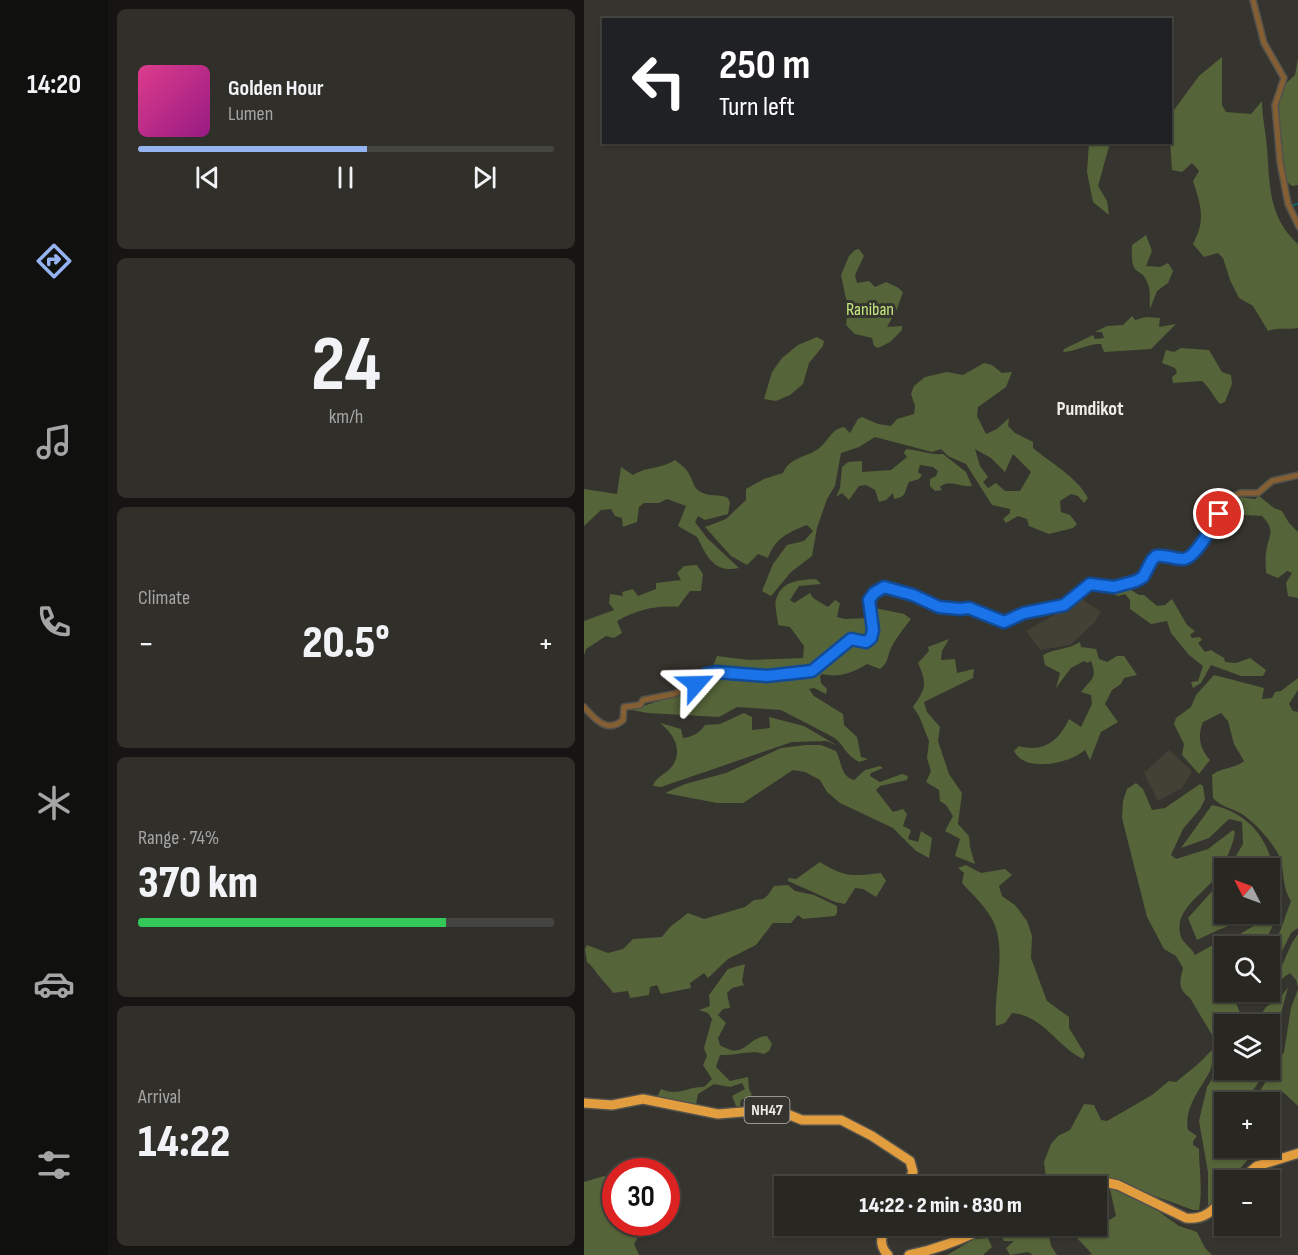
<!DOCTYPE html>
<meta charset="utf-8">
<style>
body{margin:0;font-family:"Sofia Sans Condensed",sans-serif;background:#302f2a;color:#f1f3f6;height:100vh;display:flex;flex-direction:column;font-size:22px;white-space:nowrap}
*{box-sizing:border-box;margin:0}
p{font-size:20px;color:#a5a5a5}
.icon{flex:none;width:33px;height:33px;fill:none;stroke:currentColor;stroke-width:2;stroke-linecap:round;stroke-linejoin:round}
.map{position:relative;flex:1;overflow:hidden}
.details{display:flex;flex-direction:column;gap:9px;padding:9px;background:#161513;width:476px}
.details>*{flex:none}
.hud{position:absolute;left:18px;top:18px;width:570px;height:126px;border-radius:0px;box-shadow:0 2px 4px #0004,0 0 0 2px #444440;background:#202124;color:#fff;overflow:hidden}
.needle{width:39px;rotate:312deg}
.fabs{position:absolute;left:630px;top:858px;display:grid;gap:12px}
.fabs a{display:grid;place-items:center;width:66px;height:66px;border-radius:0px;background:#282722;box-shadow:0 2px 4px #0004,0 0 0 2px #444440;font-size:30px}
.speed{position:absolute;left:18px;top:1158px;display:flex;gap:12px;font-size:30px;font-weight:700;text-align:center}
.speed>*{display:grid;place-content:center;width:78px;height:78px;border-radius:50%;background:#282722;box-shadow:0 2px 4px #0004,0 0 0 2px #444440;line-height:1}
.speed .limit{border:9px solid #d22;background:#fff;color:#111}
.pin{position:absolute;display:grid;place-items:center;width:51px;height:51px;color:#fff;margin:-26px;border:3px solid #fff;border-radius:50%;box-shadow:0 2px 6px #0007}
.me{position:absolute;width:66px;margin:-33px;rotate:65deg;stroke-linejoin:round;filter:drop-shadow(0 0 4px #0008)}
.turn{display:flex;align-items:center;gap:21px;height:126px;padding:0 18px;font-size:27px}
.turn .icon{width:78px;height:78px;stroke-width:2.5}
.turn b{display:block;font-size:42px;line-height:51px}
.big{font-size:45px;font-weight:800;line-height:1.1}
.details .tile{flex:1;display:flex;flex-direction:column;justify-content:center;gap:9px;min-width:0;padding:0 21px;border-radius:9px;background:#302f2a}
.details .dial{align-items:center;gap:0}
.dial b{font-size:78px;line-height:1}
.song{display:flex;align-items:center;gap:18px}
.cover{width:72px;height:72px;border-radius:9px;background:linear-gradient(135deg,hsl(330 70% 55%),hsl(310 70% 35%))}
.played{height:6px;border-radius:3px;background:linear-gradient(90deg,#95b2f1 55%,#444440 55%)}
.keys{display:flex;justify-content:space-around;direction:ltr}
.heat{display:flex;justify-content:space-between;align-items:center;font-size:33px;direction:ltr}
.charge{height:9px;border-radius:4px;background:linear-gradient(90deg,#34c759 74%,#444440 0)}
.trip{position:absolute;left:190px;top:1176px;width:333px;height:60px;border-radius:0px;background:#282722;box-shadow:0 2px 4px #0004,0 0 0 2px #444440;font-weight:800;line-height:60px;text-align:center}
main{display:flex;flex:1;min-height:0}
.dock{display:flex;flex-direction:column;width:108px;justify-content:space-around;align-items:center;background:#10100e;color:#a5a5a5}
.dock .icon{width:42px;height:42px}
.dock .on{color:#95b2f1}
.dock b{font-size:27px;color:#f1f3f6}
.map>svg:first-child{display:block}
.built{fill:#434035}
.green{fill:#556439;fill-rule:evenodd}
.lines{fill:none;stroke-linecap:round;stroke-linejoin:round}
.stream{stroke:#00717e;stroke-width:1.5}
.street-casing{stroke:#53514c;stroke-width:8}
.highway-casing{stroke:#53514c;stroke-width:12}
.street{stroke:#835f33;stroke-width:5}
.highway{stroke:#e29d3e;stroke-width:9}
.route-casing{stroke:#114b97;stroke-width:15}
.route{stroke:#1a73e8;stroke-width:10}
.labels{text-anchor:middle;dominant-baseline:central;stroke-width:6;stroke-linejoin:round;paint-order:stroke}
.shield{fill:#36342e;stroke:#b6b5b0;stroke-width:1.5}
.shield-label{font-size:16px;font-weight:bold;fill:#edece8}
.park-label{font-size:18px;fill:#c2e87e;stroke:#36342e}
.neighbourhood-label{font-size:20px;font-weight:bold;fill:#edece8;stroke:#36342e}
</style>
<main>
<nav class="dock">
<b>14:20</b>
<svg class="icon on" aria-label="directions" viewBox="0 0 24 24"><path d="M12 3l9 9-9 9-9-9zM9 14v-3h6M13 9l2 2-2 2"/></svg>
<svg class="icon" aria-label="music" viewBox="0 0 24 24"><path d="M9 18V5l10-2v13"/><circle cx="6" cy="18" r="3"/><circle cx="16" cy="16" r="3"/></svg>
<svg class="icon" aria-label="phone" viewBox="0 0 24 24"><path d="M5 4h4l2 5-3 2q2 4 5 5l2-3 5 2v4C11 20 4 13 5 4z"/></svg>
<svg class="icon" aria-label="climate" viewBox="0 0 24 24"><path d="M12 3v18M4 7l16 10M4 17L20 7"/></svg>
<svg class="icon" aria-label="car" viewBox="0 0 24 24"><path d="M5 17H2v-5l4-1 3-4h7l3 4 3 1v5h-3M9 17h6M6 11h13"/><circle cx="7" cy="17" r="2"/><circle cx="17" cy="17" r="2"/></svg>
<svg class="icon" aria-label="filters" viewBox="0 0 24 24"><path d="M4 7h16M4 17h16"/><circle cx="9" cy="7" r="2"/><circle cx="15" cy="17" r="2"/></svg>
</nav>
<section class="details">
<div class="tile">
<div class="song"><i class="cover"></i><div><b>Golden Hour</b><p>Lumen</p></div></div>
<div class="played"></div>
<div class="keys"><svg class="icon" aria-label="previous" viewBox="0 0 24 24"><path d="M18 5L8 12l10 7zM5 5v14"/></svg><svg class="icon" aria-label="pause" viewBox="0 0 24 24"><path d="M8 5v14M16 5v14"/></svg><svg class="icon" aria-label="next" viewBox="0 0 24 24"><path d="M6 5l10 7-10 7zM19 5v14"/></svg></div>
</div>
<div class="tile dial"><b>24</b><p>km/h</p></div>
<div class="tile"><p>Climate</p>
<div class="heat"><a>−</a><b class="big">20.5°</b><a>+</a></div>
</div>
<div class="tile"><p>Range · 74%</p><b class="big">370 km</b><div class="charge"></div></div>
<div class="tile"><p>Arrival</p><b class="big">14:22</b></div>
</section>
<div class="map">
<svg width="715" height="1255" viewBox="0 0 715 1255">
<rect width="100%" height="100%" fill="#36342e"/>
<g class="built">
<polygon points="498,599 517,612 510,623 486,645 456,650 442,631"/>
<polygon points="585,750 608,771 598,788 574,801 560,773"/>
</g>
<g class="green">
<path d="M 638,57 L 638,105 L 642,112 L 667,114 L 678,101 C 678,117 682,133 683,148 C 686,185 684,217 714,244 L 714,328 C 704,330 693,327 684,331 L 669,306 L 655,298 L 646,280 L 639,258 L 634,253 L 620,257 L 609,244 C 622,219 617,206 609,181 L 615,171 L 608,163 L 598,172 L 588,170 L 586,140 L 590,110 L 615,76 Z"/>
<polygon points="714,58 714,185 708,186 703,182 702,178 693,168 697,131 693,123 692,109 698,87 711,75"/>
<polygon points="505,143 526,143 514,186 523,201 525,215 509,202 503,172"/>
<path d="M 562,235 L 568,251 L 562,266 L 576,267 L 584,263 L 589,271 L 584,283 L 573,291 L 566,309 C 565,301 567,292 564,284 C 557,264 546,281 548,245 Z"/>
<polygon points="275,249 280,256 271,275 273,283 285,281 291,287 302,282 313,287 319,292 313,309 303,327 318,326 318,330 306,342 294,348 290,346 288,338 271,334 262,325 264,308 257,275 265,256 271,250"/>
<path d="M 548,316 L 551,320 L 562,317 L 576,318 L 575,327 L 592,324 L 567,349 L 520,352 L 517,344 C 506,343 493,351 479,352 L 480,349 L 509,335 L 511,339 L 520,338 L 518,332 L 511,332 L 523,326 L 539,325 Z"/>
<polygon points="233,337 240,341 239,346 225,363 219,384 206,395 192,401 180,399 188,372 198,358 214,345"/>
<path d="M 597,348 L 625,350 L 638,372 L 647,375 L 648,384 L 641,402 L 636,404 C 629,396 626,388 618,381 L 589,383 L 588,377 L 593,373 L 591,368 L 578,363 L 582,350 L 590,352 Z"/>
<path d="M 400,363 L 408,365 L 418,373 L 428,372 L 422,387 L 394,407 L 393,416 L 402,434 L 413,429 L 425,418 L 424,426 L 431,433 L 449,442 L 449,448 C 468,464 492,476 504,498 L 500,503 L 494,496 L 487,494 L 476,501 L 477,512 L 486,515 L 493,524 L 489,528 L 465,534 L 445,526 L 443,519 L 434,516 L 422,523 L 419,519 L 426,513 L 426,509 L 408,505 L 382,464 L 364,456 L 357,449 L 348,452 L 291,437 L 275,447 L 257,453 L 251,486 L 243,499 L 233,528 L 228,556 L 207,572 L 187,596 L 178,591 L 189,564 L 203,545 L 220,541 L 229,531 L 223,525 C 205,532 191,538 184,558 L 174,554 L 163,565 L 147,556 L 121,527 L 142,519 L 162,500 L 162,489 L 180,479 L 199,473 C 206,457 221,458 234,449 C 244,442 247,429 260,427 L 266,433 L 274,419 L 278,417 L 294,424 L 307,426 L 313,419 L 330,414 L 331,406 L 327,394 L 330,386 L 341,377 L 363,372 L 379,375 ZM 391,449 L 407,458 L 421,472 L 429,454 L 447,472 L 436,491 L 421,491 L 412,483 L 404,488 L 399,482 L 404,477 L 396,466 Z"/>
<path d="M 322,449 C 335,450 346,455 359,454 L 382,472 L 388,486 C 376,488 366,478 356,487 L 358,490 L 351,491 L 346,486 L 346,479 L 352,476 L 354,471 L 349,467 L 336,465 L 334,472 L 338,475 L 335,479 L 325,482 C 320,492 323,497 310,499 L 309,493 L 302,500 L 295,502 L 291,490 L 282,485 L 275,486 L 265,500 L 258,493 L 252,497 L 256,488 L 258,467 L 264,462 L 278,461 L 278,472 L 307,470 L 323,457 L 320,453 Z"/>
<path d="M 91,460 C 96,464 102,468 105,474 C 109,480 109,487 115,491 C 125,498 134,493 144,498 L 146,503 L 144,514 L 121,520 L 114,516 L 111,522 L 123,538 L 155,568 C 129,574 122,554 113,537 L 94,526 L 102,506 L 83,499 L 75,503 L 60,503 L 55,507 L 53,522 L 39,527 L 38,518 L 31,516 L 27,509 L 17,510 L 0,526 L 0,489 L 33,494 L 37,467 L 49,475 C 63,466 75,470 91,460 Z"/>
<path d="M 675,496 L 690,508 L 698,511 L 705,523 L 714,532 L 714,598 L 704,596 L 702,583 L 708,573 L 703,571 L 694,578 L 682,573 C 682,567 681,559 682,553 C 684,535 693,532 678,516 L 661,515 L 653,505 L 648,504 L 656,497 L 671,499 Z"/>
<path d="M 113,565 L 119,574 L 117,591 L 106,591 L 94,607 C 72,605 53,610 33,621 L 38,633 L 30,638 L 22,636 L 2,649 L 0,655 L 0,621 L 30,610 L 25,603 L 26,594 L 39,596 L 38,592 L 49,589 L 54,596 L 72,589 L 72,583 L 97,580 L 93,573 L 100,566 Z"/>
<path d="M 232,579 L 237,584 L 215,586 L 206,600 L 210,603 L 226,593 L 229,598 L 244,607 L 251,600 L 256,603 L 253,617 L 261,619 L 284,618 L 284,636 L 279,638 L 266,637 L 228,667 L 176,672 L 129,666 L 133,656 L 165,660 L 219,658 L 220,646 L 206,627 L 194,625 C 194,618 190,606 192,600 C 197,580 216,580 232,579 Z"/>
<polygon points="517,588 544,588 555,595 560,595 573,606 581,605 588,599 603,625 611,631 606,635 608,638 616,637 618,640 614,643 621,652 627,650 640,658 641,662 652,663 666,658 682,670 679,676 657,676 627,665 617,683 609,688 607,682 614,681 619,666 605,655 587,633 583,621 567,624 546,609 546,600 541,594 534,596"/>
<path d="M 291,608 L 320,614 L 327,619 C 320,628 312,638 307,648 C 303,657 305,662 296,669 L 283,664 C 268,673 256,678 238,674 L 236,676 L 237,683 L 243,689 L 242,694 L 230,688 L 225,689 L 230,696 L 259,714 L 260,725 L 273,737 L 277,757 L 284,759 L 275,762 C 259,753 261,745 249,737 L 197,710 L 153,707 L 135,717 L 64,713 L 42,709 L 56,707 L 94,695 L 109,688 L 121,677 L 132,674 L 194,677 L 234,671 L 269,643 L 280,644 L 291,639 Z"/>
<path d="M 365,639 L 358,651 L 357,660 L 371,659 L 373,673 L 390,669 L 389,678 L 340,702 L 343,712 L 356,727 L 354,741 L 365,774 L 378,793 L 374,824 L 385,836 L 386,847 L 391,864 L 371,856 L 376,839 L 361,831 L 369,816 L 362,805 L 356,801 L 355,790 L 342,782 L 347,771 L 343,758 L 345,741 L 335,716 L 329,707 C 341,689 344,685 334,663 L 345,651 L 344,647 Z"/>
<path d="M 496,642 L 497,647 L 512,649 L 515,659 L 523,662 L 533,656 L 540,656 L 553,675 L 540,678 L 537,684 L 528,690 L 521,704 L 534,722 L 517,732 L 506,760 L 501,750 C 485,764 441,773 430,751 L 435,746 C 459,753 475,741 485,719 L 497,727 L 508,704 L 507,695 L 497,692 C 507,679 514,679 507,661 L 503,663 L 500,661 L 487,668 L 472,688 L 476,673 L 461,665 L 459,655 C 471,648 484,650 496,642 Z"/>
<path d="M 630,675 L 680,688 L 678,699 L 688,698 L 691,692 L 697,691 L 714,678 L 714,690 L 705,704 L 709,711 L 715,712 L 714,928 L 707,933 L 686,975 L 686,959 L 707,901 C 696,883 702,866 693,852 C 685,838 671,823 658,814 C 648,808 637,807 629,798 L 628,775 C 638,767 651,769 660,761 L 650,744 L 644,721 L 637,713 L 619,722 C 613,737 616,749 626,760 L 615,774 L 598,755 L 600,744 L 590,724 L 592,718 L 607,707 L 612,695 Z"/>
<path d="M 160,713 L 168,717 L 168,730 L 186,728 L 185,717 L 220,726 L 254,746 L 243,741 L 208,742 L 77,787 L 69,786 C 72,776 83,774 89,765 C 99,749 89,733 76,723 L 97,729 L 99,738 C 108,737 116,733 121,725 L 136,724 Z"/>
<path d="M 222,745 L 237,745 L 252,751 C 258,762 256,776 270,780 L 281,770 L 296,766 L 299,768 L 287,773 L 286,776 L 296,782 L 318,774 L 324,776 L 323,780 L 296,786 L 292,790 L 309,812 L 319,809 L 323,814 L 319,826 L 327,830 L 324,839 L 334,842 L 337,831 L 348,838 L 345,858 L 332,851 L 309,828 L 256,803 L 243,792 L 236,780 L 221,772 L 209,770 L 159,803 L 133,803 L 81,793 L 101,784 L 142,773 L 197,748 Z"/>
<path d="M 552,783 L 559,789 L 568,810 L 581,808 L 616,784 L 619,786 L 621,799 L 616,809 L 599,829 L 587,855 L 592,859 L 624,849 L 649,830 L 651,832 C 649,846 641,863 633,875 C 621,894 588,909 597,937 C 599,943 608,948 611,955 L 641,938 L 651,937 L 676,922 L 689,910 L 697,908 L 679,946 L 640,946 L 640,992 L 653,992 L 650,998 L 660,1023 L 671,1023 L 682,1007 L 697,997 L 704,987 L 694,1025 L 692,1052 L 686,1066 L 686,1024 L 640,1024 L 640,1070 L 684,1070 L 660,1102 L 640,1102 L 640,1148 L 656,1148 L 659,1150 L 674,1148 L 646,1180 L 640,1180 L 640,1197 L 624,1209 L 624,1172 L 615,1121 L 623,1087 L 635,1068 L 637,1050 L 606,998 C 593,988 596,982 599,968 L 592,956 L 580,949 L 563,917 L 538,818 L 539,801 L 543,789 Z"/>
<path d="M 628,805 C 675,815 691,853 694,896 L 686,901 L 686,868 L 645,868 L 659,844 L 658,822 L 645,819 L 625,838 L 597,848 Z"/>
<path d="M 236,862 C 261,878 268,876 297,873 L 302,881 L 292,897 L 279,889 L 271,888 L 261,904 L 251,902 L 204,881 L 204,878 L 212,879 Z"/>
<path d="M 382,865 L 397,873 L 421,869 L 428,875 L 415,886 L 418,896 L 431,905 L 443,921 L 448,936 L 447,958 L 463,1001 L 485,1017 L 485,1028 L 501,1054 L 499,1059 C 472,1046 460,1016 428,1013 L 421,1023 L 412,1026 C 409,993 424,948 408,919 C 401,906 388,894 378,883 L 380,873 L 374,868 Z"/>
<polygon points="640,878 640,914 671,914 663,919 634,930 613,940 604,918"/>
<path d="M 204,885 L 211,891 L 230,895 L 253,906 L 253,913 L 251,916 L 219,919 L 214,915 L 207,923 L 189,923 L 172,945 L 144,959 L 124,978 L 120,973 L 106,983 L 107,988 L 77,994 L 73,985 L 66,987 L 65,995 L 46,998 L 44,991 L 29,993 C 25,986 21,984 16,977 C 11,972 10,967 3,962 L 1,949 L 3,945 L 24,953 L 39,949 L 49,939 L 78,937 L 86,927 L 104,913 L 120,919 L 161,907 L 170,900 L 179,899 L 184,895 L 190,886 Z"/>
<polygon points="714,934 714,987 712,980 706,973 700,977 692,988 675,999 682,992 686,992 708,943"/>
<path d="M 161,964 L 158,981 L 160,985 L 148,988 L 143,993 L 146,1008 L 139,1009 L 134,1015 L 142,1023 L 134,1038 L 136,1045 C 162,1061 162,1037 183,1036 L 188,1044 L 185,1051 L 180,1054 C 167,1049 151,1056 136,1055 L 132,1067 L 146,1081 L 164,1077 L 165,1089 L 168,1095 L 157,1100 L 156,1107 L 152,1106 L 148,1096 L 161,1089 L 158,1083 L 146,1087 L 130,1084 L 114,1094 L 112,1104 L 73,1097 L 77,1089 C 93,1097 105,1086 120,1087 L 128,1079 L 119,1065 L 123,1056 L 120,1048 L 128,1019 L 124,1013 L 115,1010 L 126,1006 L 125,995 L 144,969 Z"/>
<polygon points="714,989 714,1106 699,1092 685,1102 669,1102 700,1052 707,1008"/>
<path d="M 628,1050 C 628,1057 629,1066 625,1073 C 615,1091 600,1108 604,1130 L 613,1136 L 609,1141 L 609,1145 L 615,1149 C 615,1169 619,1190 615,1210 L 609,1210 L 522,1178 L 507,1181 L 501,1186 L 463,1186 L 460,1162 L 467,1144 L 474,1136 L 486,1130 L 500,1104 L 510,1105 L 517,1120 L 523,1121 L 568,1095 L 585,1081 L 592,1082 L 614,1064 Z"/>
<polygon points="20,1176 31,1179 32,1222 55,1223 58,1230 50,1244 55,1255 0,1255 0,1182"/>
<polygon points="525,1185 560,1201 595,1226 613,1232 621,1248 628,1255 504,1255 508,1254 493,1238 486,1226 513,1226 513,1190 519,1188 514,1214 525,1220 532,1216"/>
<polygon points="416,1226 463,1226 467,1246 473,1255 449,1255 444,1252 426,1255 422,1248 430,1241 420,1241 414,1230"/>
<polygon points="404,1238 408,1247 399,1255 363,1255 390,1239"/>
</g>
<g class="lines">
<polyline class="stream" points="703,208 715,203"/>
<defs>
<g id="street">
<polyline points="669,0 680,43 700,78 691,105 696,162 704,204 715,227"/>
<path d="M 0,707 C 11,719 23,734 39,720 L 40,707 L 56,705 L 59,700 L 90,694 L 110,685 L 122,674 L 136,672 L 183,676 L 228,671 L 266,640 L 282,641 L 287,638 L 289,630 L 285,600 L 290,593 L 300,587 L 329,595 L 355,607 L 376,609 L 385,608 L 420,622 L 440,613 L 480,605 L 506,584 L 530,587 L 552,581 L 559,577 L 568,560 L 572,556 C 584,553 593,561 604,558 L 650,496 L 657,493 L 674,493 L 688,481 L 715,475"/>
</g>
<g id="highway">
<polyline points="0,1103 28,1105 59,1099 134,1114 184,1110 198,1112 218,1120 257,1120 288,1136 326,1161 329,1172 322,1186"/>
<polyline points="657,1180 673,1166 715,1153"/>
<path d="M 506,1186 L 515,1181 L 534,1185 L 602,1218 C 621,1220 628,1211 640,1198"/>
<path d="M 301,1226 C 297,1237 295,1246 304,1255"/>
<path d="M 325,1255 C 354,1249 378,1240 404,1226"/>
</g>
</defs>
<use href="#street" class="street-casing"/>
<use href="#highway" class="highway-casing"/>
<use href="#street" class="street"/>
<use href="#highway" class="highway"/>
</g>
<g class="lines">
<defs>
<path id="route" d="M 112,684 L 122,674 L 132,672 L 183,676 L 228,671 L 267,639 L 282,642 L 287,638 L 289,630 L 285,600 L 290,593 L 300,587 L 329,595 L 355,607 L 376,609 L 385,608 L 420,622 L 440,613 L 480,605 L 506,584 L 530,587 L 552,581 L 559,577 L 568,560 L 572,556 C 582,554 591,560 600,559 C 612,557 629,525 635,514"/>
</defs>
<use href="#route" class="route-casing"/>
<use href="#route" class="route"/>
</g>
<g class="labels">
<rect class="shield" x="160.5" y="1097" width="45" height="26" rx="4.5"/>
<g class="shield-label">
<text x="183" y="1110">NH47</text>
</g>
<g class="park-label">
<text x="286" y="309">Raniban</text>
</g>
<g class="neighbourhood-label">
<text x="506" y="409">Pumdikot</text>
</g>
</g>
</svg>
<div class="fabs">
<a><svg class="needle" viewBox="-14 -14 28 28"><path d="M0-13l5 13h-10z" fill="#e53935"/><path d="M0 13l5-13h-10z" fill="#a5a5a5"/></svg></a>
<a><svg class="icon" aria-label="search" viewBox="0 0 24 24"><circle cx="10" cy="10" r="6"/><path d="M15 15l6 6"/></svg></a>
<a><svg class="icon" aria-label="layers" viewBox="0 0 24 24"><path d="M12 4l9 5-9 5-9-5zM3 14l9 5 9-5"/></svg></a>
<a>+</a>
<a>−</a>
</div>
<div class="speed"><div class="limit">30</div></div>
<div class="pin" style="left:635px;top:514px;background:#d93025"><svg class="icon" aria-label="arrive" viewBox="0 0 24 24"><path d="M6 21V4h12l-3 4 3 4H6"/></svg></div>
<svg class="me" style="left:112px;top:684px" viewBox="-20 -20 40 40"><path d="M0-17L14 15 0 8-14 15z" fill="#1a73e8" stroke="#fff" stroke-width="4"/></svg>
<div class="trip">14:22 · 2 min · 830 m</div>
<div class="hud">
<div class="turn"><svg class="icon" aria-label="left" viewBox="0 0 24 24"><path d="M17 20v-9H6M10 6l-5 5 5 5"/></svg><div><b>250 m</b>Turn left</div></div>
</div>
</div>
</main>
